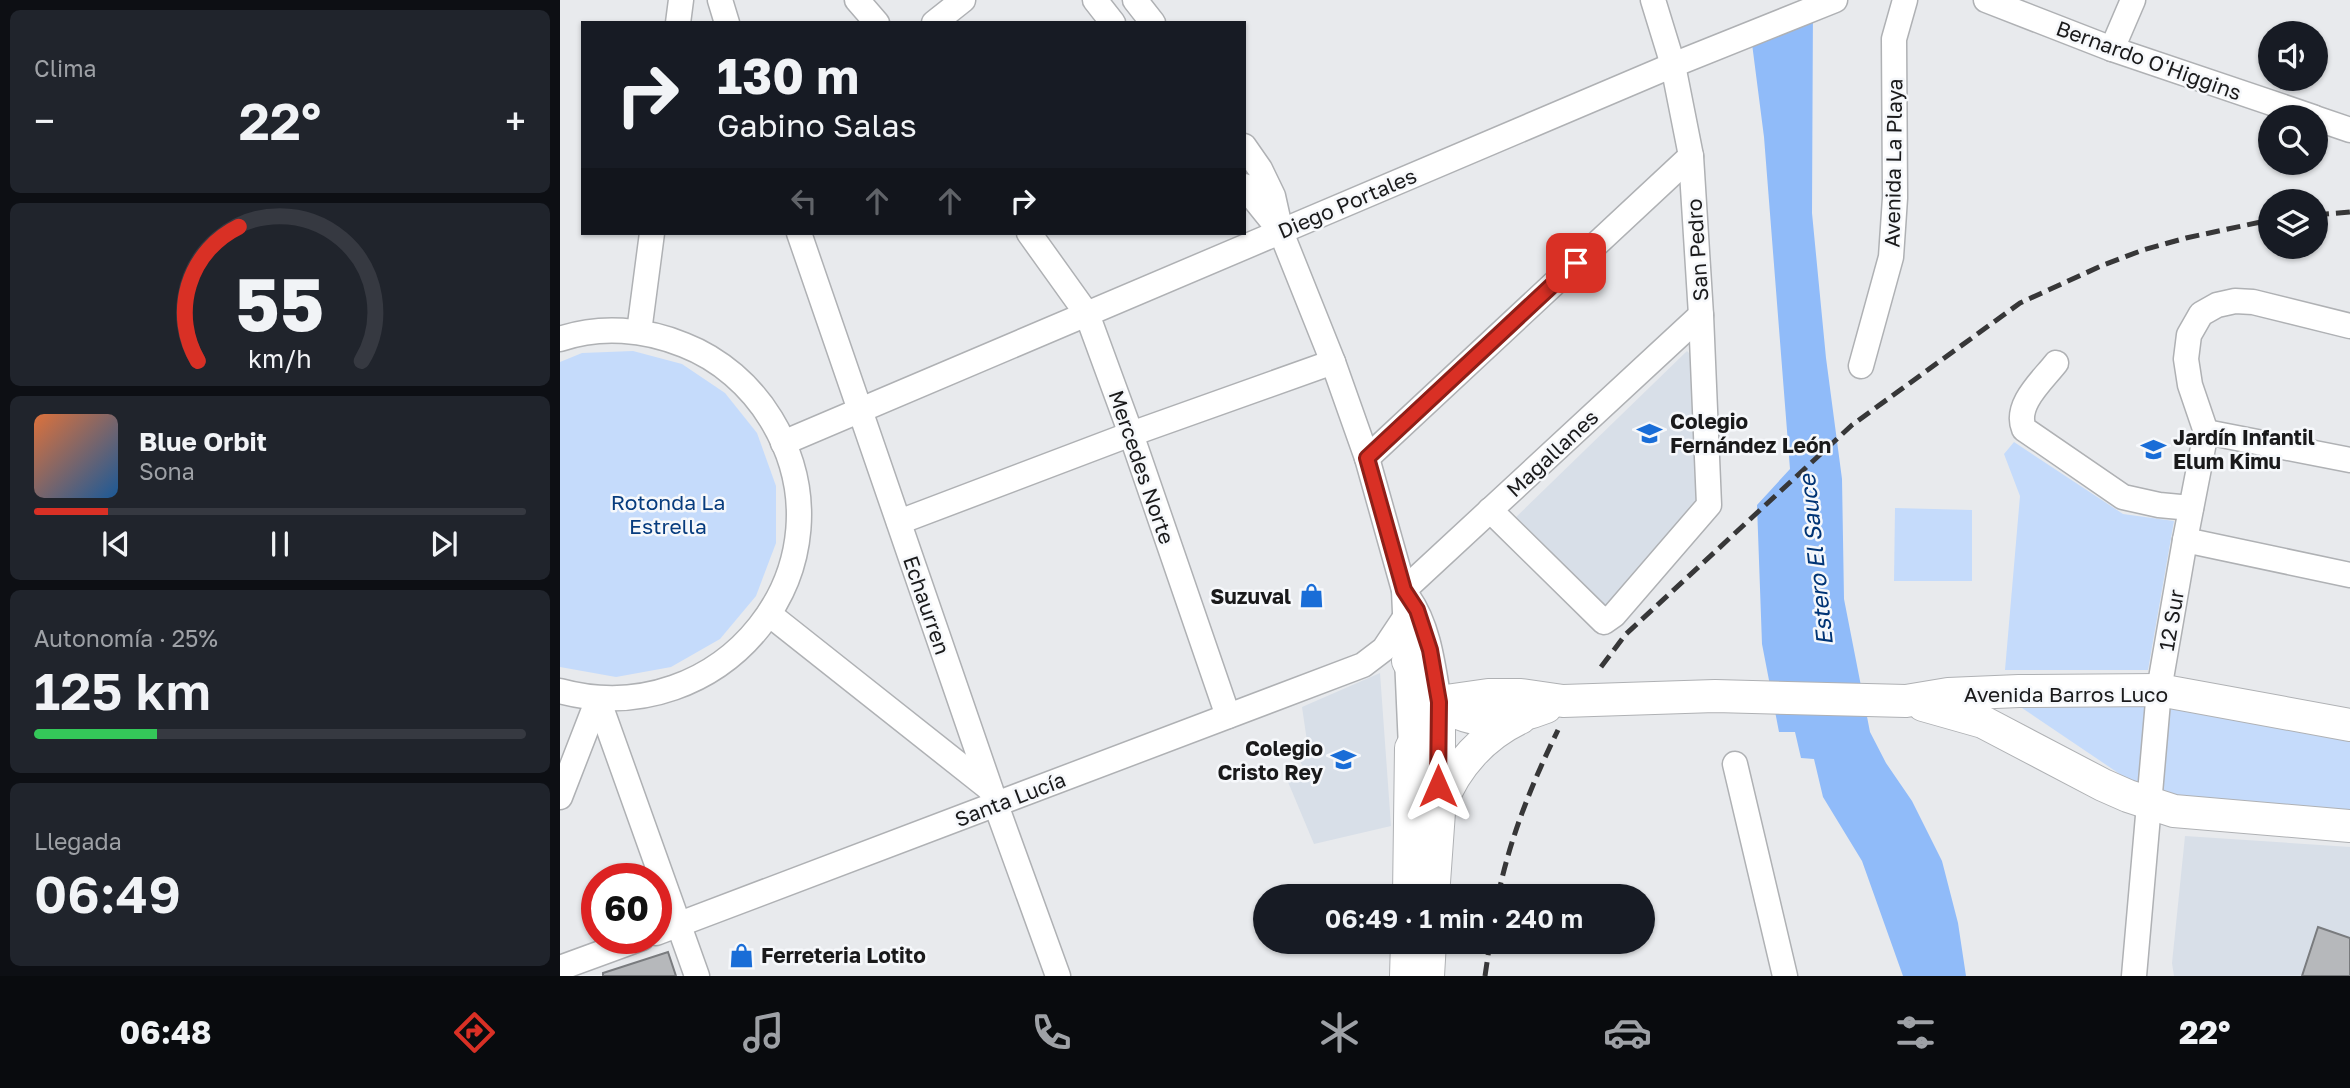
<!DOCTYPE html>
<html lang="es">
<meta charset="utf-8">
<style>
body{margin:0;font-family:"Golos Text",sans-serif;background:#20242c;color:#f1f3f6;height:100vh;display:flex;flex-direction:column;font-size:26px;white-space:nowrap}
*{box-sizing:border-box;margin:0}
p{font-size:23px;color:#9ea1a6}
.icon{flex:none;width:38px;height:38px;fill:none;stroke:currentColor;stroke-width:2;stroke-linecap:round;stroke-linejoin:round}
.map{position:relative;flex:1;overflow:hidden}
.side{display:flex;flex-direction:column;gap:10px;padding:10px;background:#0d0f14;width:560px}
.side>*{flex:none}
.banner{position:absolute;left:21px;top:21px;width:665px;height:214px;border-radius:0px;box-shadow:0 2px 5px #0004;background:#171b24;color:#f1f3f6;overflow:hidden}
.fabs{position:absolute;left:1698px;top:21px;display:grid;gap:14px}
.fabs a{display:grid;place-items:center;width:70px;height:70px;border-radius:50%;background:#171b24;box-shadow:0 2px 5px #0004;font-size:35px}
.speed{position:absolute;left:21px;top:863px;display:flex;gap:14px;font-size:35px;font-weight:700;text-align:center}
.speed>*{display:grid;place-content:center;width:91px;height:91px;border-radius:50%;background:#171b24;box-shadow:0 2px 5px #0004;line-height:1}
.speed .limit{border:10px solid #d22;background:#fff;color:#111}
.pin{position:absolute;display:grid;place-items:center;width:60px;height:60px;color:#fff;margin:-30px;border-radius:14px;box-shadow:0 4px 10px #0006}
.me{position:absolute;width:77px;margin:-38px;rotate:0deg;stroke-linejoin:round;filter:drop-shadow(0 0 5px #0008)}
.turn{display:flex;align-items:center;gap:24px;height:147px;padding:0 21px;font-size:32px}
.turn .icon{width:91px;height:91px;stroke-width:2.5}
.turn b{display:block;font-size:49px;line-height:60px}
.lanes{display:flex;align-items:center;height:66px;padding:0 21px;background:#0003;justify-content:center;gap:35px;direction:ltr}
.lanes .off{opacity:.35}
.big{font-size:52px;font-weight:600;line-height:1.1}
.side .tile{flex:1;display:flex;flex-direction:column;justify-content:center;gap:10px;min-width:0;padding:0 24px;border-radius:10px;background:#20242c}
.side .dial{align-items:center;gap:0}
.dial svg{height:182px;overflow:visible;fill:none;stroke:#363941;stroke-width:7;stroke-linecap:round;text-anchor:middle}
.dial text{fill:#f1f3f6;stroke:none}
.song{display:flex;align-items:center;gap:21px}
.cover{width:84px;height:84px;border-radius:10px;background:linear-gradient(135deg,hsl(20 70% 55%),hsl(210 70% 35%))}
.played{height:7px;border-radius:4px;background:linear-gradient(90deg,#d93025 15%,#363941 15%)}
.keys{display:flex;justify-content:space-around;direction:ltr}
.heat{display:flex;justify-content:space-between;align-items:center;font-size:38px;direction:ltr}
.charge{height:10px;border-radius:5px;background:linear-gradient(90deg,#34c759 25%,#363941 0)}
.trip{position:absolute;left:693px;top:884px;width:402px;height:70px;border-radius:35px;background:#171b24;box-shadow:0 2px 5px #0004;font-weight:600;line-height:70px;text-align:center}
.dock{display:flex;height:112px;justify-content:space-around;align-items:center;background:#090b0e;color:#9ea1a6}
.dock .icon{width:49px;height:49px}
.dock .current{color:#d93025}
.dock b{font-size:32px;color:#f1f3f6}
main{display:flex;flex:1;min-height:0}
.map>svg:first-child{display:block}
.built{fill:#d8dfe8}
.green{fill:#c5dbfb}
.water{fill:#90bbf9}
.building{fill:#b6b8bb;stroke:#797b7e;stroke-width:2}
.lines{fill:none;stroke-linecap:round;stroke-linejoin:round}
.minor-casing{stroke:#afb1b4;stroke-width:27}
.major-casing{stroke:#afb1b4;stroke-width:34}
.minor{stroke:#fff;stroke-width:24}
.major{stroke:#fff;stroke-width:32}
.rail{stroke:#373738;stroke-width:5;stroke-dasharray:14 7;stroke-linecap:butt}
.route-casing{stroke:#8d1f18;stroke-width:18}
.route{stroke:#d93025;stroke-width:12}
.labels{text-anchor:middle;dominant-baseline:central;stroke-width:5;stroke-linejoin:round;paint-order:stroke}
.street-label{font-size:21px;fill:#1a1a1b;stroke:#f6f8fb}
.poi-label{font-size:21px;font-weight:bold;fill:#1a1a1b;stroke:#f6f8fb;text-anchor:start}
.park-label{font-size:21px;fill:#073c7e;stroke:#f6f8fb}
.water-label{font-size:23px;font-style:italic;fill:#003475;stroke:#f6f8fb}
</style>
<main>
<section class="side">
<div class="tile"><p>Clima</p>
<div class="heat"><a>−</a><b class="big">22°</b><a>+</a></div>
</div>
<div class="tile dial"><svg viewBox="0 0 100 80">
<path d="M14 69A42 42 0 1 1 86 69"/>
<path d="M14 69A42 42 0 0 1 32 10" stroke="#d93025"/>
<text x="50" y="56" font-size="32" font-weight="700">55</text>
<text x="50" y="72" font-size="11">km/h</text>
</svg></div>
<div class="tile">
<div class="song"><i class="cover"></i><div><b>Blue Orbit</b><p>Sona</p></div></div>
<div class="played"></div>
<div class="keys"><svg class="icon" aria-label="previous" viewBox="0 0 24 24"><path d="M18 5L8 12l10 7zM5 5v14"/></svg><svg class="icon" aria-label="pause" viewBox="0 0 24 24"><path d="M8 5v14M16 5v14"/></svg><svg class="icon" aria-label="next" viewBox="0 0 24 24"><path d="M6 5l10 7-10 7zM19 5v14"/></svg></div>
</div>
<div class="tile"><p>Autonomía · 25%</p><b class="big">125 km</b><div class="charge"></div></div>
<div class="tile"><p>Llegada</p><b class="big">06:49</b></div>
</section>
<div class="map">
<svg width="1790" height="976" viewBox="0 0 1790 976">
<rect width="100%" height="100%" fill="#e8eaed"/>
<g class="built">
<polygon points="1127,351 1137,361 1139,504 1044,622 951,522"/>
<polygon points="820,673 831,826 754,844 728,782 744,769 735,751 748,748 742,707"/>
<polygon points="1625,836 1790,847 1790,976 1614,976 1612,963"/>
</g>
<g class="green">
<polygon points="73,351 122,364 165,393 197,433 216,486 216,543 196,596 160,639 111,667 56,677 0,667 0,362 22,353"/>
<polygon points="1454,442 1563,514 1614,521 1588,670 1445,670 1460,496 1444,454"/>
<polygon points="1335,508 1412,510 1412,581 1334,581"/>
<polygon points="1607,704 1790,738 1790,815 1627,801 1579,787 1462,708"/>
</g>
<polygon class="water" points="1253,2 1252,213 1266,358 1282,479 1284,599 1310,732 1326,763 1352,801 1382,861 1398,923 1406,976 1343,976 1302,861 1263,797 1254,759 1241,758 1235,732 1219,732 1202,644 1197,505 1230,469 1204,137 1190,28"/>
<g class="building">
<polygon points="1758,927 1790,938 1790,976 1742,976"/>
<polygon points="108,952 116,976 43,976 43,973"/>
</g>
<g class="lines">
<defs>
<g id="minor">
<polyline points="160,0 167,23"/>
<polyline points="297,0 317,23"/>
<polyline points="535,0 553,23"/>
<polyline points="575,0 593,23"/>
<polyline points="1426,0 1552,49 1753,117"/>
<polyline points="118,23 121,0"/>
<polyline points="374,23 403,0"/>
<polyline points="1552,49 1573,0"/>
<polyline points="1755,118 1790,130"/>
<polyline points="684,146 700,169 713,196 721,232 773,362 807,458 844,590 851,748"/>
<polyline points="684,186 717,227"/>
<polyline points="239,233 436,805 498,976"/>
<polyline points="469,233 527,314 571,434 668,716"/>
<polyline points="79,332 92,233"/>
<path d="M 0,339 C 40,325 85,329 124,345 C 160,359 191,386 211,419 C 300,565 162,735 0,691"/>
<path d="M 1496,363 C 1482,381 1454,405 1464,429 L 1563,497 L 1599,505 L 1631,508"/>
<polyline points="1301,366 1331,257 1335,198 1334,39 1345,0"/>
<polyline points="1646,432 1790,460"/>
<polyline points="223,443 1113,65 1275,0"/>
<polyline points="807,458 1131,156"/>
<polyline points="930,510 1044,622 1054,615 1149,505 1141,315 1131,156 1113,65 1093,0"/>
<polyline points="339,522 571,434 773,362"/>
<polyline points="1625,540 1790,575"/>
<polyline points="844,590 1141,315"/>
<path d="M 848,597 C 869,627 873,666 879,702"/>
<polyline points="209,614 430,789"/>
<polyline points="38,699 137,976"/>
<polyline points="1175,764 1225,976"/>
<polyline points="0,797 38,699"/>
<polyline points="96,933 803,665 824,649 844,619"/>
<polyline points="0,968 82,938"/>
<polyline points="1574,976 1599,690 1625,540 1646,432 1630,385 1626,359 1629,335 1641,314 1657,305 1675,301 1693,302 1790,326"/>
</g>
<g id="major">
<path d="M 848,661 C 882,721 922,732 986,707"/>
<polyline points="879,702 928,695 961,695 1003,701 1155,696 1346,701 1388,694 1459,691 1599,690 1790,725"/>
<polyline points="1363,705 1423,722 1543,785 1568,796 1614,811 1790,826"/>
<path d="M 881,804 C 895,766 924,735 960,718"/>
<polyline points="849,896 851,748 879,702"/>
<polyline points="873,896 879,812 879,704"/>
<polyline points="846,976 847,942"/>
<polyline points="868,976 870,942"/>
</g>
</defs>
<use href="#minor" class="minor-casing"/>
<use href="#major" class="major-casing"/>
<use href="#minor" class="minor"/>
<use href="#major" class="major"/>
<g class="rail">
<polyline points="1755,215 1790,212"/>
<polyline points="1041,667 1066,634 1292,425 1460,303 1541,266 1583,250 1626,238 1710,220"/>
<path d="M 938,896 C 950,838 972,783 998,730"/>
<polyline points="925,976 930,942"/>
</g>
</g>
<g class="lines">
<defs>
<polyline id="route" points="878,786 879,702 870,650 857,610 844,590 807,458 1016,263"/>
</defs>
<use href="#route" class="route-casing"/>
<use href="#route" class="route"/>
</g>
<defs>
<symbol id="school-bare" viewBox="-9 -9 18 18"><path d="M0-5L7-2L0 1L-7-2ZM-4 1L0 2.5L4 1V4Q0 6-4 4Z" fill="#196dd7" stroke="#f6f8fb" stroke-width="2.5" paint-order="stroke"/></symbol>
<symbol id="shop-bare" viewBox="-9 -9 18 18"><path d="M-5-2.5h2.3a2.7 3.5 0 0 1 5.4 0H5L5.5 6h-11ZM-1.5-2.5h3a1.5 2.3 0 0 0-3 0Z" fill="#196dd7" stroke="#f6f8fb" stroke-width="2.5" paint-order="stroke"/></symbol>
</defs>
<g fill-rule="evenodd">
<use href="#school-bare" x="1072" y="416" width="35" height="35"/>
<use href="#school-bare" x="1576" y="432" width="35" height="35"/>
<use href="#shop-bare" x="734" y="578" width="35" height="35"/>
<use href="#school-bare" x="766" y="742" width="35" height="35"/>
<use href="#shop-bare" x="164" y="938" width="35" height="35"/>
</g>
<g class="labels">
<g class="street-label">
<text transform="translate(1589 60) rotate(20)">Bernardo O'Higgins</text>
<text transform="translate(1333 163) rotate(-89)">Avenida La Playa</text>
<text transform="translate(787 203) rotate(-23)">Diego Portales</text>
<text transform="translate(1137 250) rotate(-94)">San Pedro</text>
<text transform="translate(992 453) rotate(-43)">Magallanes</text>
<text transform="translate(582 467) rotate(71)">Mercedes Norte</text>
<text transform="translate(367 605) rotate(71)">Echaurren</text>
<text transform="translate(1611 620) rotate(-80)">12 Sur</text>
<text x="1506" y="694">Avenida Barros Luco</text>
<text transform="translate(450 799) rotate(-21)">Santa Lucía</text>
</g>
<g class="poi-label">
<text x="1110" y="421">Colegio<tspan x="1110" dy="24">Fernández León</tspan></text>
<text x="1613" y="437">Jardín Infantil<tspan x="1613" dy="24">Elum Kimu</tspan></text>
<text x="731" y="596" text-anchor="end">Suzuval</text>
<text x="763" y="748" text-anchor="end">Colegio<tspan x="763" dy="24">Cristo Rey</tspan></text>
<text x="201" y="955">Ferreteria Lotito</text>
</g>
<g class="park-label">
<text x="108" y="502">Rotonda La<tspan x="108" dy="24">Estrella</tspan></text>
</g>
<g class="water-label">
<text transform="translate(1255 560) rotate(-96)">Estero El Sauce</text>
</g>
</g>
</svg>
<div class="fabs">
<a><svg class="icon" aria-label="sound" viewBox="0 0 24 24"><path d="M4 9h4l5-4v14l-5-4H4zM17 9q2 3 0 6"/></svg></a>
<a><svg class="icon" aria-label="search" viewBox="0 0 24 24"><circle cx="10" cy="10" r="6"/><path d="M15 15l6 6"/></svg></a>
<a><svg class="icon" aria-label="layers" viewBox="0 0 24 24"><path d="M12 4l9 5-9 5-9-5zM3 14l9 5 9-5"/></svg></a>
</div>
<div class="speed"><div class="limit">60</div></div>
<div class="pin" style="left:1016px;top:263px;background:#d93025"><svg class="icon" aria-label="arrive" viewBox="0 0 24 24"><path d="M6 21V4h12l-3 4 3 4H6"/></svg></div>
<svg class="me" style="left:878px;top:786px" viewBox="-20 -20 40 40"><path d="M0-17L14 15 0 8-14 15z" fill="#d93025" stroke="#fff" stroke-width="4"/></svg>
<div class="trip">06:49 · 1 min · 240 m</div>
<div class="banner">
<div class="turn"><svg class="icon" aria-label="right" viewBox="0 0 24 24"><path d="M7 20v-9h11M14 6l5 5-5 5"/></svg><div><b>130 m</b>Gabino Salas</div></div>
<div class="lanes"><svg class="icon off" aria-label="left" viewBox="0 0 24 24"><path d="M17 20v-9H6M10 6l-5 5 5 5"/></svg><svg class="icon off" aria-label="ahead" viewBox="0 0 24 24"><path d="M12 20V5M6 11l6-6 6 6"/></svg><svg class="icon off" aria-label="ahead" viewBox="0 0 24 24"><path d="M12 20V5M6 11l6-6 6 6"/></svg><svg class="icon" aria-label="right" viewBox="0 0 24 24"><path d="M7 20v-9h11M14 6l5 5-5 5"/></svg></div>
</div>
</div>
</main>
<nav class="dock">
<b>06:48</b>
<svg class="icon current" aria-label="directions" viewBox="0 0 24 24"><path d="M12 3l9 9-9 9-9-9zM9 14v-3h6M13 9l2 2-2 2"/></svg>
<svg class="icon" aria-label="music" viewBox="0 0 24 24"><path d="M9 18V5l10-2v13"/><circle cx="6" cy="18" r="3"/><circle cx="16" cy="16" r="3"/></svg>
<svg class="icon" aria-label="phone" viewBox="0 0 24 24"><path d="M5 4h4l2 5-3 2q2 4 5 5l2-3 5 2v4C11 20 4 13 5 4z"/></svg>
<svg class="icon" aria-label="climate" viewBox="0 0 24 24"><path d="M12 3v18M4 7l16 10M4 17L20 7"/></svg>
<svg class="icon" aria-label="car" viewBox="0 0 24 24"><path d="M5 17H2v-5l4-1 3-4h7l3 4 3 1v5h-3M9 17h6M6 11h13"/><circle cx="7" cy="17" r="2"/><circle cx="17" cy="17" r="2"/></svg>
<svg class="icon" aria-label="filters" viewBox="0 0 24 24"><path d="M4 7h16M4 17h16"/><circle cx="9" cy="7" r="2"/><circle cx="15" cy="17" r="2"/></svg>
<b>22°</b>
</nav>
